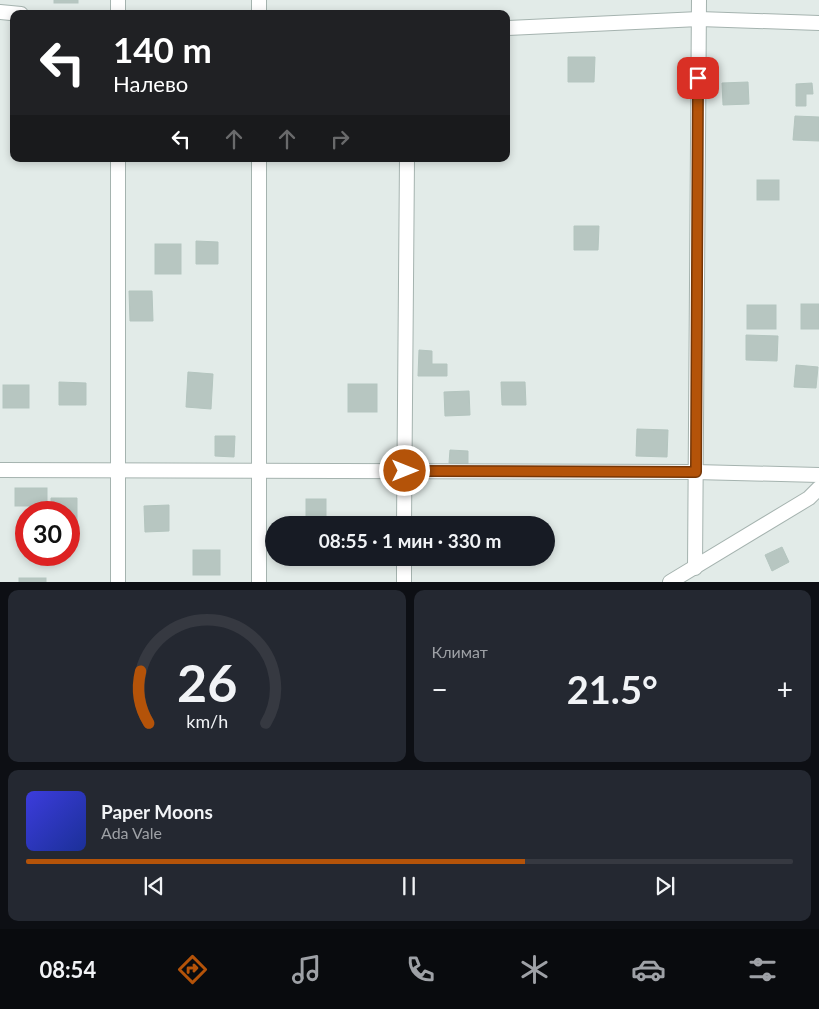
<!DOCTYPE html>
<html lang="ru">
<meta charset="utf-8">
<style>
body{margin:0;font-family:Lato,sans-serif;background:#242831;color:#f1f3f6;height:100vh;display:flex;flex-direction:column;font-size:19px;white-space:nowrap}
*{box-sizing:border-box;margin:0}
p{font-size:16px;color:#9ea1a6}
.icon{flex:none;width:28px;height:28px;fill:none;stroke:currentColor;stroke-width:2;stroke-linecap:round;stroke-linejoin:round}
.map{position:relative;height:582px;overflow:hidden}
.details{display:flex;flex-direction:column;gap:8px;padding:8px;background:#0d0f14;flex:1}
.details>*{flex:none}
.top-card{position:absolute;left:10px;top:10px;width:500px;height:152px;border-radius:10px;box-shadow:0 2px 8px #0003;background:#202124;color:#fff;overflow:hidden}
.speed{position:absolute;left:15px;top:501px;display:flex;gap:10px;font-size:25px;font-weight:700;text-align:center}
.speed>*{display:grid;place-content:center;width:65px;height:65px;border-radius:50%;background:#171b24;box-shadow:0 2px 8px #0003;line-height:1}
.speed .limit{border:8px solid #d22;background:#fff;color:#111}
.pin{position:absolute;display:grid;place-items:center;width:42px;height:42px;color:#fff;margin:-21px;border-radius:10px;box-shadow:0 2px 8px #0006}
.me{position:absolute;width:55px;margin:-28px;rotate:90deg;stroke-linejoin:round;filter:drop-shadow(0 0 4px #0008)}
.turn{display:flex;align-items:center;gap:18px;height:105px;padding:0 20px;font-size:22px}
.turn .icon{width:65px;height:65px;stroke-width:2.5}
.turn b{display:block;font-size:35px;line-height:42px}
.lanes{display:flex;align-items:center;height:48px;padding:0 20px;background:#0003;justify-content:center;gap:25px;direction:ltr}
.lanes .off{opacity:.35}
.big{font-size:38px;font-weight:700;line-height:1.1}
.details .tile{flex:1;display:flex;flex-direction:column;justify-content:center;gap:8px;min-width:0;padding:0 18px;border-radius:10px;background:#242831}
.details .dial{align-items:center;gap:0}
.dial svg{height:130px;overflow:visible;fill:none;stroke:#363941;stroke-width:7;stroke-linecap:round;text-anchor:middle}
.dial text{fill:#f1f3f6;stroke:none}
.song{display:flex;align-items:center;gap:15px}
.cover{width:60px;height:60px;border-radius:8px;background:linear-gradient(135deg,hsl(240 70% 55%),hsl(230 70% 35%))}
.played{height:5px;border-radius:2px;background:linear-gradient(90deg,#b45309 65%,#363941 65%)}
.keys{display:flex;justify-content:space-around;direction:ltr}
.heat{display:flex;justify-content:space-between;align-items:center;font-size:28px;direction:ltr}
.details .tiles{flex:1;display:grid;gap:8px;grid-template-columns:1fr 1fr}
.tile:last-child{grid-column:span 2}
.trip{position:absolute;left:265px;top:516px;width:290px;height:50px;border-radius:25px;background:#171b24;box-shadow:0 2px 8px #0003;font-weight:700;line-height:50px;text-align:center}
.tab-bar{display:flex;height:80px;justify-content:space-around;align-items:center;background:#090b0e;color:#9ea1a6}
.tab-bar .icon{width:35px;height:35px}
.tab-bar .selected{color:#b45309}
.tab-bar b{font-size:22px;color:#f1f3f6}
.map>svg:first-child{display:block}
.building{fill:#b7c6c1;stroke:#b4c5bf}
.lines{fill:none;stroke-linecap:round;stroke-linejoin:round}
.street-casing{stroke:#a5b3af;stroke-width:16}
.street{stroke:#fff;stroke-width:14}
.route-casing{stroke:#753606;stroke-width:12}
.route{stroke:#b45309;stroke-width:9}
</style>
<div class="map">
<svg width="819" height="582" viewBox="0 0 819 582">
<rect width="100%" height="100%" fill="#e2ebe8"/>
<g class="building">
<rect x="54" y="0" width="24" height="3"/>
<polygon points="568,57 595,57 594,82 568,82"/>
<polygon points="748,82 749,104 723,105 722,83"/>
<polygon points="812,83 813,94 806,94 806,106 796,106 796,84"/>
<polygon points="795,116 819,117 819,141 793,140"/>
<rect x="757" y="180" width="22" height="20"/>
<polygon points="574,226 599,226 598,250 574,250"/>
<polygon points="196,241 218,242 218,264 196,264"/>
<rect x="155" y="244" width="26" height="30"/>
<polygon points="129,291 152,291 153,321 130,321"/>
<rect x="801" y="304" width="18" height="25"/>
<rect x="747" y="305" width="29" height="24"/>
<polygon points="746,335 778,336 777,361 746,360"/>
<polygon points="419,350 432,351 432,364 447,364 447,376 418,376"/>
<polygon points="796,365 818,367 816,388 794,387"/>
<polygon points="188,372 213,374 211,409 186,407"/>
<polygon points="59,382 86,383 86,405 59,405"/>
<polygon points="501,382 525,382 526,405 502,405"/>
<rect x="348" y="384" width="29" height="28"/>
<rect x="3" y="385" width="26" height="23"/>
<polygon points="469,391 470,415 445,416 444,392"/>
<polygon points="637,429 668,430 667,457 636,456"/>
<polygon points="215,436 235,436 234,457 215,456"/>
<polygon points="450,450 468,451 468,464 449,463"/>
<rect x="15" y="488" width="32" height="18"/>
<polygon points="51,498 77,498 77,527 69,527 69,512 51,512"/>
<rect x="306" y="499" width="20" height="26"/>
<polygon points="169,505 169,531 145,532 144,506"/>
<polygon points="782,547 789,562 772,571 765,555"/>
<rect x="193" y="550" width="27" height="25"/>
<rect x="19" y="578" width="27" height="4"/>
</g>
<g class="lines">
<defs>
<g id="street">
<polyline points="0,12 21,14"/>
<polyline points="118,14 118,0"/>
<polyline points="259,14 259,0"/>
<polyline points="506,28 699,19 819,23"/>
<polyline points="118,159 118,582"/>
<polyline points="259,159 259,582"/>
<polyline points="0,470 695,472 819,475"/>
<polyline points="404,525 407,159"/>
<polyline points="695,568 699,0"/>
<polyline points="404,582 404,558"/>
<polyline points="670,582 809,498 819,488"/>
</g>
</defs>
<use href="#street" class="street-casing"/>
<use href="#street" class="street"/>
</g>
<g class="lines">
<defs>
<polyline id="route" points="405,471 696,472 698,78"/>
</defs>
<use href="#route" class="route-casing"/>
<use href="#route" class="route"/>
</g>
</svg>
<div class="speed"><div class="limit">30</div></div>
<div class="pin" style="left:698px;top:78px;background:#d93025"><svg class="icon" aria-label="arrive" viewBox="0 0 24 24"><path d="M6 21V4h12l-3 4 3 4H6"/></svg></div>
<svg class="me" style="left:405px;top:471px" viewBox="-20 -20 40 40"><circle r="17" fill="#b45309" stroke="#fff" stroke-width="3"/><path d="M0-11L8 9 0 5-8 9z" fill="#fff"/></svg>
<div class="trip">08:55 · 1 мин · 330 m</div>
<div class="top-card">
<div class="turn"><svg class="icon" aria-label="left" viewBox="0 0 24 24"><path d="M17 20v-9H6M10 6l-5 5 5 5"/></svg><div><b>140 m</b>Налево</div></div>
<div class="lanes"><svg class="icon" aria-label="left" viewBox="0 0 24 24"><path d="M17 20v-9H6M10 6l-5 5 5 5"/></svg><svg class="icon off" aria-label="ahead" viewBox="0 0 24 24"><path d="M12 20V5M6 11l6-6 6 6"/></svg><svg class="icon off" aria-label="ahead" viewBox="0 0 24 24"><path d="M12 20V5M6 11l6-6 6 6"/></svg><svg class="icon off" aria-label="right" viewBox="0 0 24 24"><path d="M7 20v-9h11M14 6l5 5-5 5"/></svg></div>
</div>
</div>
<section class="details">
<div class="tiles">
<div class="tile dial"><svg viewBox="0 0 100 80">
<path d="M14 69A42 42 0 1 1 86 69"/>
<path d="M14 69A42 42 0 0 1 9 37" stroke="#b45309"/>
<text x="50" y="56" font-size="32" font-weight="700">26</text>
<text x="50" y="72" font-size="11">km/h</text>
</svg></div>
<div class="tile"><p>Климат</p>
<div class="heat"><a>−</a><b class="big">21.5°</b><a>+</a></div>
</div>
<div class="tile">
<div class="song"><i class="cover"></i><div><b>Paper Moons</b><p>Ada Vale</p></div></div>
<div class="played"></div>
<div class="keys"><svg class="icon" aria-label="previous" viewBox="0 0 24 24"><path d="M18 5L8 12l10 7zM5 5v14"/></svg><svg class="icon" aria-label="pause" viewBox="0 0 24 24"><path d="M8 5v14M16 5v14"/></svg><svg class="icon" aria-label="next" viewBox="0 0 24 24"><path d="M6 5l10 7-10 7zM19 5v14"/></svg></div>
</div>
</div>
</section>
<nav class="tab-bar">
<b>08:54</b>
<svg class="icon selected" aria-label="directions" viewBox="0 0 24 24"><path d="M12 3l9 9-9 9-9-9zM9 14v-3h6M13 9l2 2-2 2"/></svg>
<svg class="icon" aria-label="music" viewBox="0 0 24 24"><path d="M9 18V5l10-2v13"/><circle cx="6" cy="18" r="3"/><circle cx="16" cy="16" r="3"/></svg>
<svg class="icon" aria-label="phone" viewBox="0 0 24 24"><path d="M5 4h4l2 5-3 2q2 4 5 5l2-3 5 2v4C11 20 4 13 5 4z"/></svg>
<svg class="icon" aria-label="climate" viewBox="0 0 24 24"><path d="M12 3v18M4 7l16 10M4 17L20 7"/></svg>
<svg class="icon" aria-label="car" viewBox="0 0 24 24"><path d="M5 17H2v-5l4-1 3-4h7l3 4 3 1v5h-3M9 17h6M6 11h13"/><circle cx="7" cy="17" r="2"/><circle cx="17" cy="17" r="2"/></svg>
<svg class="icon" aria-label="filters" viewBox="0 0 24 24"><path d="M4 7h16M4 17h16"/><circle cx="9" cy="7" r="2"/><circle cx="15" cy="17" r="2"/></svg>
</nav>
